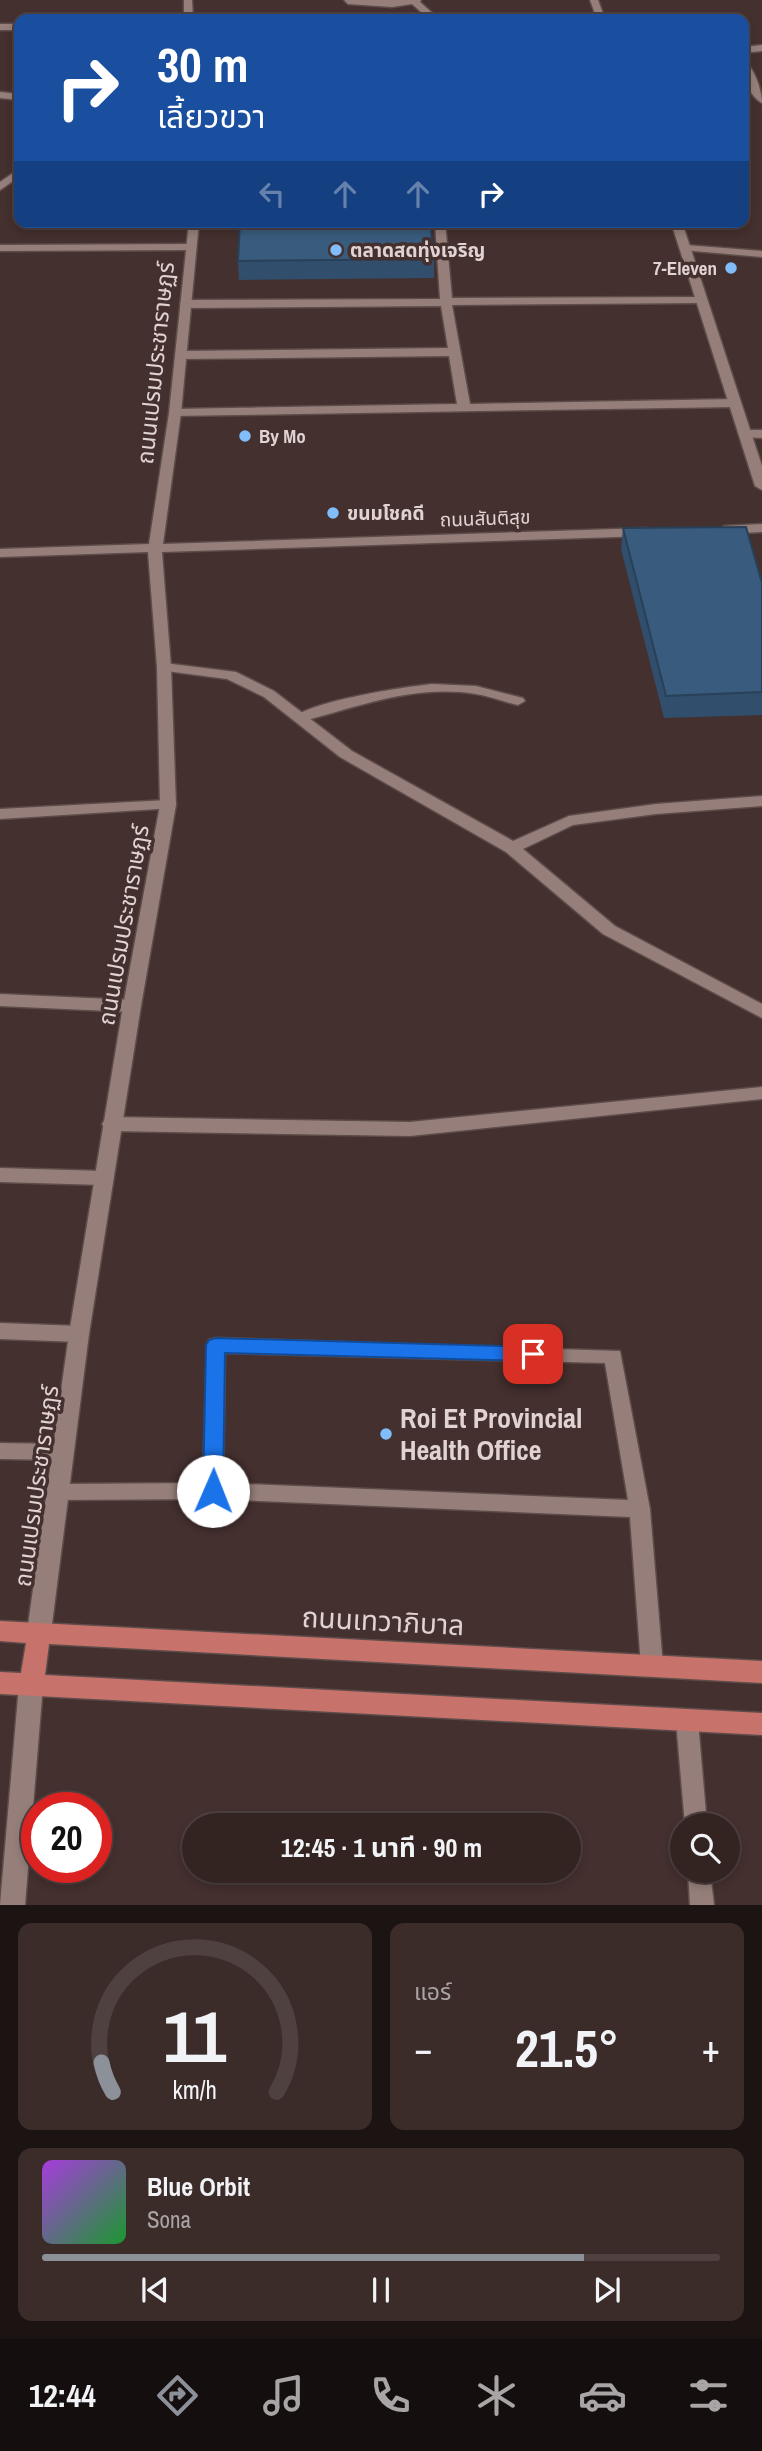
<!DOCTYPE html>
<html lang="th">
<meta charset="utf-8">
<style>
body{margin:0;font-family:"Archivo Narrow","Noto Sans Thai",sans-serif;background:#3b2c2a;color:#f1f3f6;height:100vh;display:flex;flex-direction:column;font-size:26px;white-space:nowrap}
*{box-sizing:border-box;margin:0}
p{font-size:23px;color:#a9a4a5}
.icon{flex:none;width:38px;height:38px;fill:none;stroke:currentColor;stroke-width:2;stroke-linecap:round;stroke-linejoin:round}
.map{position:relative;height:1905px;overflow:hidden}
.sheet{display:flex;flex-direction:column;gap:18px;padding:18px;background:#1c1413;flex:1}
.sheet>*{flex:none}
.guide{position:absolute;left:14px;top:14px;width:735px;height:214px;border-radius:14px;box-shadow:0 4px 10px #0003,0 0 0 2px #4e4140;background:#1a4fa0;color:#fff;overflow:hidden}
.fabs{position:absolute;left:670px;top:1813px;display:grid;gap:14px}
.fabs a{display:grid;place-items:center;width:70px;height:70px;border-radius:50%;background:#332422;box-shadow:0 4px 10px #0003,0 0 0 2px #4e4140;font-size:35px}
.speed{position:absolute;left:21px;top:1792px;display:flex;gap:14px;font-size:35px;font-weight:700;text-align:center}
.speed>*{display:grid;place-content:center;width:91px;height:91px;border-radius:50%;background:#332422;box-shadow:0 4px 10px #0003,0 0 0 2px #4e4140;line-height:1}
.speed .limit{border:10px solid #d22;background:#fff;color:#111}
.pin{position:absolute;display:grid;place-items:center;width:60px;height:60px;color:#fff;margin:-30px;border-radius:14px;box-shadow:0 4px 10px #0006}
.me{position:absolute;width:77px;margin:-38px;rotate:1deg;stroke-linejoin:round;filter:drop-shadow(0 0 5px #0008)}
.turn{display:flex;align-items:center;gap:24px;height:147px;padding:0 28px;font-size:32px}
.turn .icon{width:91px;height:91px;stroke-width:2.5}
.turn b{display:block;font-size:49px;line-height:60px}
.lanes{display:flex;align-items:center;height:66px;padding:0 28px;background:#0003;justify-content:center;gap:35px;direction:ltr}
.lanes .off{opacity:.35}
.big{font-size:52px;font-weight:700;line-height:1.1}
.sheet .widget{flex:1;display:flex;flex-direction:column;justify-content:center;gap:10px;min-width:0;padding:0 24px;border-radius:14px;background:#3b2c2a}
.sheet .dial{align-items:center;gap:0}
.dial svg{height:182px;overflow:visible;fill:none;stroke:#4e4140;stroke-width:7;stroke-linecap:round;text-anchor:middle}
.dial text{fill:#f1f3f6;stroke:none}
.song{display:flex;align-items:center;gap:21px}
.cover{width:84px;height:84px;border-radius:10px;background:linear-gradient(135deg,hsl(280 70% 55%),hsl(130 70% 35%))}
.played{height:7px;border-radius:4px;background:linear-gradient(90deg,#8c9099 80%,#4e4140 80%)}
.keys{display:flex;justify-content:space-around;direction:ltr}
.heat{display:flex;justify-content:space-between;align-items:center;font-size:38px;direction:ltr}
.sheet .tiles{flex:1;display:grid;gap:18px;grid-template-columns:1fr 1fr}
.widget:last-child{grid-column:span 2}
.trip{position:absolute;left:182px;top:1813px;width:399px;height:70px;border-radius:35px;background:#332422;box-shadow:0 4px 10px #0003,0 0 0 2px #4e4140;font-weight:700;line-height:70px;text-align:center}
.dock{display:flex;height:112px;justify-content:space-around;align-items:center;background:#140e0e;color:#a9a4a5}
.dock .icon{width:49px;height:49px}
.dock .selected{color:#8c9099}
.dock b{font-size:32px;color:#f1f3f6}
.map>svg:first-child{display:block}
.lines{fill:none;stroke-linecap:round;stroke-linejoin:round}
.lane-casing{stroke:#5d4c4a;stroke-width:3}
.street-casing{stroke:#5d4c4a;stroke-width:3}
.secondary-casing{stroke:#5d4c4a;stroke-width:3}
.primary-casing{stroke:#5d4c4a;stroke-width:3}
.lane{fill:#967f7b;fill-rule:evenodd}
.street{fill:#967f7b;fill-rule:evenodd}
.secondary{fill:#967f7b;fill-rule:evenodd}
.primary{fill:#c7726b;fill-rule:evenodd}
.wall{fill:#314e6c}
.building{fill:#395b7d;stroke:#284058;stroke-width:2}
.route{fill:#1a73e8;stroke:#114b97;stroke-width:2}
.poi-dot{fill:#80bdfa;stroke:#44302e;stroke-width:2.5}
.labels{text-anchor:middle;dominant-baseline:central;stroke-width:7;stroke-linejoin:round;paint-order:stroke}
.far-poi-label{font-size:19px;font-weight:bold;fill:#e0d3d1;stroke:#44302e;text-anchor:start}
.far-street-label{font-size:19px;fill:#e0d3d1;stroke:#44302e}
.street-label{font-size:23px;fill:#e0d3d1;stroke:#44302e}
.near-poi-label{font-size:28px;font-weight:bold;fill:#e0d3d1;stroke:#44302e;text-anchor:start}
.near-street-label{font-size:28px;fill:#e0d3d1;stroke:#44302e}
</style>
<div class="map">
<svg width="762" height="1905" viewBox="0 0 762 1905">
<rect width="100%" height="100%" fill="#44302e"/>
<g class="lines">
<defs>
<g id="lane">
<path d="M 432,684 L 476,686 L 523,698 L 525,701 L 518,705 C 504,702 490,696 476,694 C 414,684 358,707 300,722 L 293,718 C 312,701 403,687 432,684 Z"/>
<path d="M 216,1338 L 620,1351 L 650,1509 L 663,1666 L 660,1673 L 652,1675 L 644,1673 L 641,1666 L 630,1517 L 213,1499 L 58,1500 L 51,1498 L 48,1492 L 51,1486 L 58,1484 L 203,1483 L 207,1345 L 209,1340 ZM 225,1353 L 605,1363 L 628,1500 L 223,1483 Z"/>
<polygon points="0,1443 63,1444 70,1446 73,1452 70,1458 63,1460 0,1459"/>
<polygon points="687,1711 695,1714 698,1721 707,1825 685,1825 676,1721 679,1714"/>
<polygon points="688,1871 710,1871 714,1905 690,1905"/>
</g>
<g id="street">
<polygon points="344,0 421,0 420,2 439,19 429,19 412,4 392,7 348,4"/>
<path d="M 744,61 C 754,67 762,91 762,103 C 748,95 743,77 744,61 Z"/>
<polygon points="19,169 19,177 0,190 0,182"/>
<polygon points="435,222 445,222 452,298 700,297 706,300 700,303 452,305 470,404 735,399 741,403 735,407 171,416 171,410 175,409 457,404 449,356 181,359 175,355 181,351 448,348 441,306 186,308 180,304 186,300 440,299"/>
<polygon points="0,245 190,244 196,247 190,250 0,251"/>
<polygon points="686,245 762,251 762,257 682,250 680,248"/>
<polygon points="747,430 762,430 762,438 742,437 741,434"/>
<polygon points="164,663 236,672 274,691 352,751 513,841 569,816 656,804 762,796 762,806 656,814 573,825 523,849 615,926 762,1004 762,1018 603,934 506,852 340,757 264,697 227,679 159,670 157,667 159,664"/>
<polygon points="168,800 174,802 176,805 174,808 0,819 0,809"/>
<polygon points="0,994 132,1000 141,1006 132,1012 0,1006"/>
<polygon points="762,1087 762,1099 410,1136 112,1131 105,1129 102,1124 105,1119 112,1117 410,1122"/>
<polygon points="0,1168 103,1171 110,1173 113,1178 110,1183 103,1185 0,1182"/>
<polygon points="0,1323 79,1326 86,1328 89,1334 86,1340 79,1342 0,1339"/>
</g>
<g id="secondary">
<polygon points="184,0 192,0 193,19 184,19"/>
<polygon points="590,0 598,0 605,19 597,19"/>
<rect x="0" y="24" width="19" height="6"/>
<polygon points="762,45 762,51 744,53 744,47"/>
<polygon points="0,92 19,94 19,100 0,98"/>
<polygon points="189,222 199,222 181,413 163,544 647,528 654,532 647,536 162,552 171,667 176,805 141,1006 89,1334 51,1632 47,1639 39,1642 31,1639 27,1632 69,1334 123,1006 160,805 157,667 148,552 0,557 0,549 149,544 169,413"/>
<polygon points="671,222 682,222 762,466 762,490 755,486"/>
<polygon points="762,524 762,532 724,534 717,530 724,526"/>
<polygon points="31,1674 40,1677 43,1685 25,1905 0,1905 19,1685 22,1677"/>
</g>
<polygon id="primary" points="0,1621 762,1661 762,1683 49,1644 45,1675 762,1713 762,1735 0,1694 0,1672 21,1673 26,1643 0,1641"/>
</defs>
<use href="#lane" class="lane-casing"/>
<use href="#street" class="street-casing"/>
<use href="#secondary" class="secondary-casing"/>
<use href="#primary" class="primary-casing"/>
<use href="#lane" class="lane"/>
<use href="#street" class="street"/>
<use href="#secondary" class="secondary"/>
<use href="#primary" class="primary"/>
</g>
<g class="wall">
<polygon points="434,259 434,278 239,280 238,261"/>
<polygon points="623,528 762,583 762,715 664,718 621,549"/>
</g>
<g class="building">
<polygon points="240,222 430,222 434,259 238,261"/>
<polygon points="746,527 762,583 762,692 666,696 623,528"/>
</g>
<polygon class="route" points="216,1338 533,1347 540,1349 543,1354 540,1359 533,1361 225,1353 223,1491 220,1497 213,1499 206,1497 203,1491 206,1345 209,1340"/>
<g class="poi-dot">
<circle cx="336" cy="250" r="7"/>
<circle cx="731" cy="268" r="7"/>
<circle cx="245" cy="436" r="7"/>
<circle cx="333" cy="513" r="7"/>
<circle cx="386" cy="1434" r="7"/>
</g>
<g class="labels">
<g class="far-poi-label">
<text x="350" y="250">ตลาดสดทุ่งเจริญ</text>
<text x="717" y="268" text-anchor="end">7-Eleven</text>
<text x="259" y="436">By Mo</text>
<text x="347" y="513">ขนมโชคดี</text>
</g>
<g class="far-street-label">
<text transform="translate(485 518) rotate(-2)">ถนนสันติสุข</text>
</g>
<g class="street-label">
<text transform="translate(155 363) rotate(-84)">ถนนเปรมประชาราษฏร์</text>
<text transform="translate(123 925) rotate(-80)">ถนนเปรมประชาราษฏร์</text>
<text transform="translate(36 1486) rotate(-82)">ถนนเปรมประชาราษฏร์</text>
</g>
<g class="near-poi-label">
<text x="400" y="1418">Roi Et Provincial<tspan x="400" dy="32">Health Office</tspan></text>
</g>
<g class="near-street-label">
<text transform="translate(383 1621) rotate(3)">ถนนเทวาภิบาล</text>
</g>
</g>
</svg>
<div class="fabs">
<a><svg class="icon" aria-label="search" viewBox="0 0 24 24"><circle cx="10" cy="10" r="6"/><path d="M15 15l6 6"/></svg></a>
</div>
<div class="speed"><div class="limit">20</div></div>
<div class="pin" style="left:533px;top:1354px;background:#d93025"><svg class="icon" aria-label="arrive" viewBox="0 0 24 24"><path d="M6 21V4h12l-3 4 3 4H6"/></svg></div>
<svg class="me" style="left:213px;top:1491px" viewBox="-20 -20 40 40"><circle r="19" fill="#fff"/><path d="M0-13L10 11 0 6-10 11z" fill="#1a73e8"/></svg>
<div class="trip">12:45 · 1 นาที · 90 m</div>
<div class="guide">
<div class="turn"><svg class="icon" aria-label="right" viewBox="0 0 24 24"><path d="M7 20v-9h11M14 6l5 5-5 5"/></svg><div><b>30 m</b>เลี้ยวขวา</div></div>
<div class="lanes"><svg class="icon off" aria-label="left" viewBox="0 0 24 24"><path d="M17 20v-9H6M10 6l-5 5 5 5"/></svg><svg class="icon off" aria-label="ahead" viewBox="0 0 24 24"><path d="M12 20V5M6 11l6-6 6 6"/></svg><svg class="icon off" aria-label="ahead" viewBox="0 0 24 24"><path d="M12 20V5M6 11l6-6 6 6"/></svg><svg class="icon" aria-label="right" viewBox="0 0 24 24"><path d="M7 20v-9h11M14 6l5 5-5 5"/></svg></div>
</div>
</div>
<section class="sheet">
<div class="tiles">
<div class="widget dial"><svg viewBox="0 0 100 80">
<path d="M14 69A42 42 0 1 1 86 69"/>
<path d="M14 69A42 42 0 0 1 9 56" stroke="#8c9099"/>
<text x="50" y="56" font-size="32" font-weight="700">11</text>
<text x="50" y="72" font-size="11">km/h</text>
</svg></div>
<div class="widget"><p>แอร์</p>
<div class="heat"><a>−</a><b class="big">21.5°</b><a>+</a></div>
</div>
<div class="widget">
<div class="song"><i class="cover"></i><div><b>Blue Orbit</b><p>Sona</p></div></div>
<div class="played"></div>
<div class="keys"><svg class="icon" aria-label="previous" viewBox="0 0 24 24"><path d="M18 5L8 12l10 7zM5 5v14"/></svg><svg class="icon" aria-label="pause" viewBox="0 0 24 24"><path d="M8 5v14M16 5v14"/></svg><svg class="icon" aria-label="next" viewBox="0 0 24 24"><path d="M6 5l10 7-10 7zM19 5v14"/></svg></div>
</div>
</div>
</section>
<nav class="dock">
<b>12:44</b>
<svg class="icon selected" aria-label="directions" viewBox="0 0 24 24"><path d="M12 3l9 9-9 9-9-9zM9 14v-3h6M13 9l2 2-2 2"/></svg>
<svg class="icon" aria-label="music" viewBox="0 0 24 24"><path d="M9 18V5l10-2v13"/><circle cx="6" cy="18" r="3"/><circle cx="16" cy="16" r="3"/></svg>
<svg class="icon" aria-label="phone" viewBox="0 0 24 24"><path d="M5 4h4l2 5-3 2q2 4 5 5l2-3 5 2v4C11 20 4 13 5 4z"/></svg>
<svg class="icon" aria-label="climate" viewBox="0 0 24 24"><path d="M12 3v18M4 7l16 10M4 17L20 7"/></svg>
<svg class="icon" aria-label="car" viewBox="0 0 24 24"><path d="M5 17H2v-5l4-1 3-4h7l3 4 3 1v5h-3M9 17h6M6 11h13"/><circle cx="7" cy="17" r="2"/><circle cx="17" cy="17" r="2"/></svg>
<svg class="icon" aria-label="filters" viewBox="0 0 24 24"><path d="M4 7h16M4 17h16"/><circle cx="9" cy="7" r="2"/><circle cx="15" cy="17" r="2"/></svg>
</nav>
